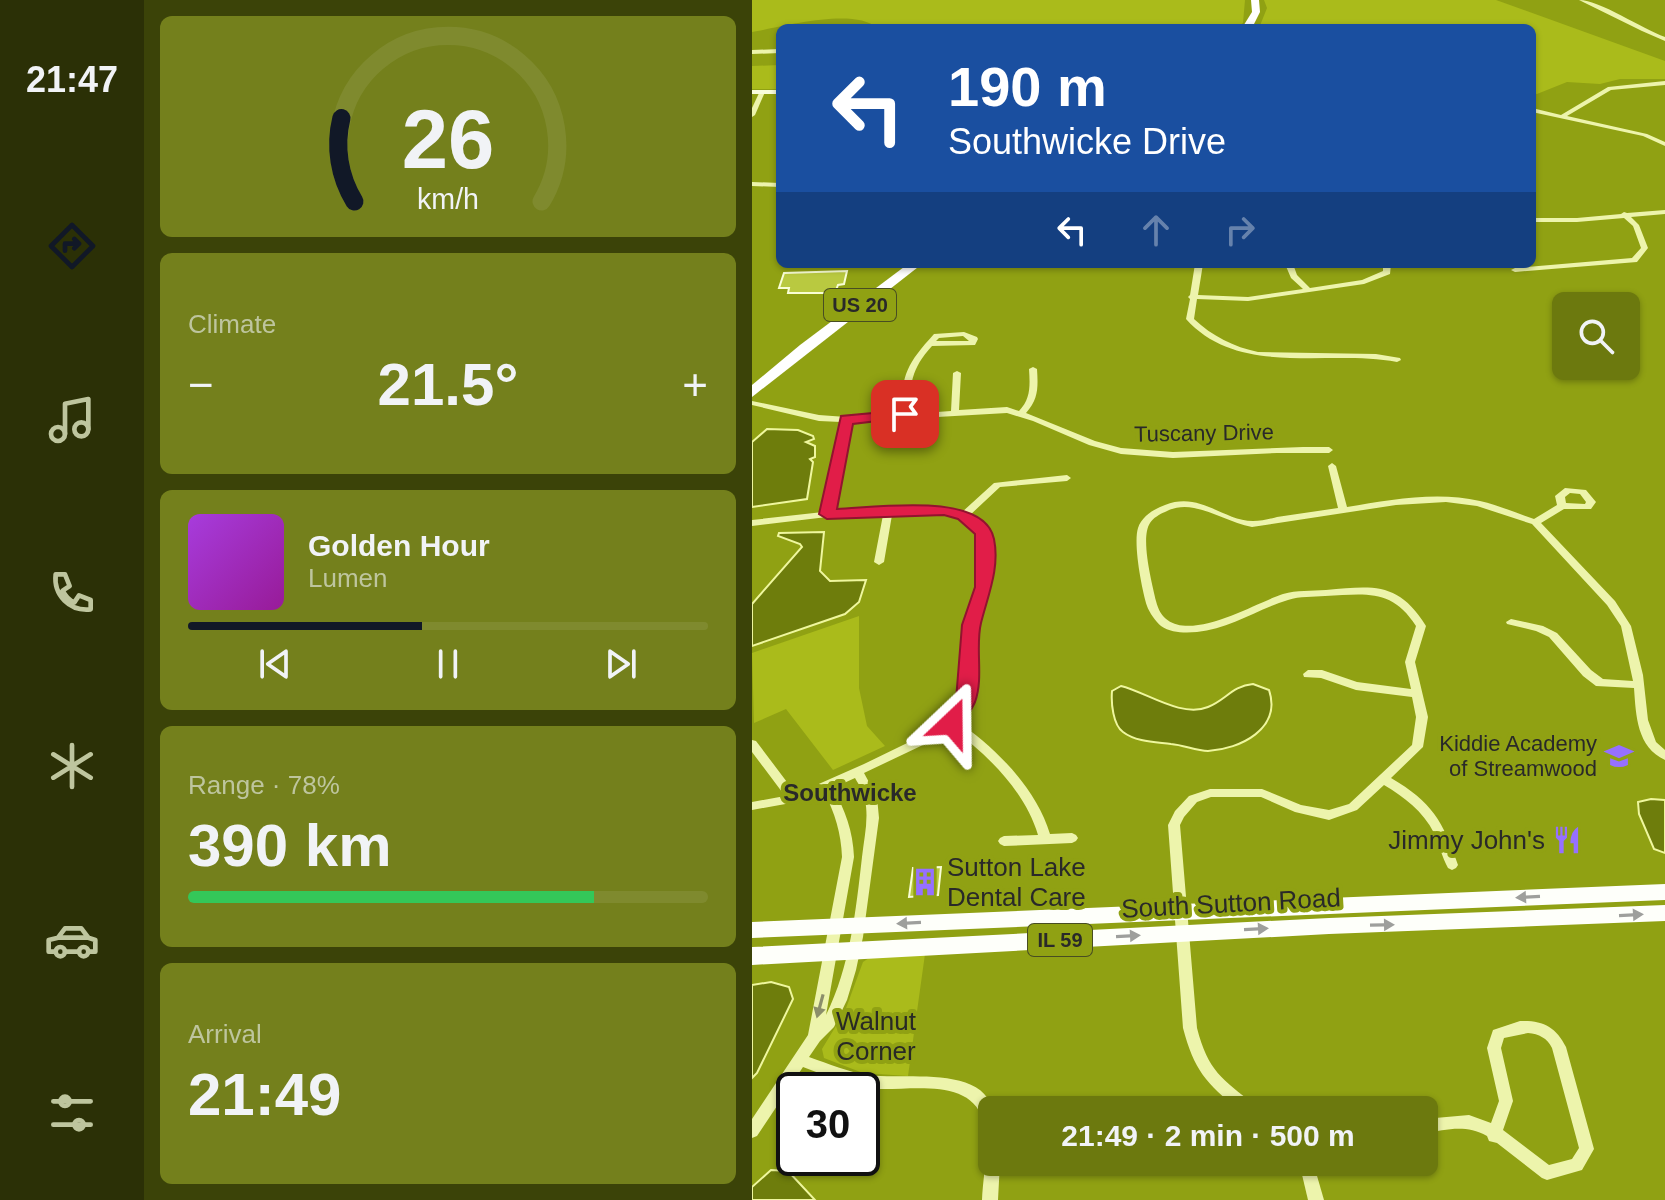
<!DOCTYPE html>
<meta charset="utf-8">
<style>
body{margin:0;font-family:Helvetica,sans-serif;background:#74801c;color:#f1f3f6;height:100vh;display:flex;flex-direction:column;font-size:30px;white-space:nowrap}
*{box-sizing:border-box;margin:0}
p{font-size:26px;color:#bec59e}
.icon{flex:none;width:44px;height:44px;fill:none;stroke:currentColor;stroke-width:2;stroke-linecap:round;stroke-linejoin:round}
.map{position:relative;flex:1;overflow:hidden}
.sheet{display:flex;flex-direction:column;gap:16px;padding:16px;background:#3b4308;width:608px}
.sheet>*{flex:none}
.guide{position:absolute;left:24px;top:24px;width:760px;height:244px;border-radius:12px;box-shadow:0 2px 6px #0004;background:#1a4fa0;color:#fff;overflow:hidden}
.buttons{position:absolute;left:800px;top:292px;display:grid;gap:16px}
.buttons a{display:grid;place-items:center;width:88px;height:88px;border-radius:12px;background:#6c790e;box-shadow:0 2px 6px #0004;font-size:40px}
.speed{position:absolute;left:24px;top:1072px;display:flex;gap:16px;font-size:40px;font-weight:700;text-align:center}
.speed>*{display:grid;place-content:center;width:104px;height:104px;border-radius:50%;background:#6c790e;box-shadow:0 2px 6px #0004;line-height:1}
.speed .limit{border:4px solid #111;border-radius:12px;background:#fff;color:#111}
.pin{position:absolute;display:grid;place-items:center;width:68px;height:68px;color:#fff;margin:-34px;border-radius:16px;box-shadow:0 4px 12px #0006}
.me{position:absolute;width:88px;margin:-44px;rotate:23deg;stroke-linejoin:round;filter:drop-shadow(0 0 6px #0008)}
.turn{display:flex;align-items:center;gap:28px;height:168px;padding:0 40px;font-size:36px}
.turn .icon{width:104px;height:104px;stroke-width:2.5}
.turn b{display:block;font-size:56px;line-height:68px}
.lanes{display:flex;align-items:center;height:76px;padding:0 40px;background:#0003;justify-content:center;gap:40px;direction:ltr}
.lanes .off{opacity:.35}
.big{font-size:60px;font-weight:800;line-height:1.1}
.sheet .tile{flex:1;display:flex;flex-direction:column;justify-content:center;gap:12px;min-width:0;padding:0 28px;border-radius:12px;background:#74801c}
.sheet .dial{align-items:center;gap:0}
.dial svg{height:208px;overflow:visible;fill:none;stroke:#7f8a2e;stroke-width:7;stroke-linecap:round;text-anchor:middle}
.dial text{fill:#f1f3f6;stroke:none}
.song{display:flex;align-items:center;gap:24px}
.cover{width:96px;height:96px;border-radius:12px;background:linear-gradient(135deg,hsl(280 70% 55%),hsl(300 70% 35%))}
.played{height:8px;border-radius:4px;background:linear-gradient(90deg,#111827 45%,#7f8a2e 45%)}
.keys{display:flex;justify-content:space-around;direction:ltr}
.heat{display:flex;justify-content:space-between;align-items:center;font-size:44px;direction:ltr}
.charge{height:12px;border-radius:6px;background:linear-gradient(90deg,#34c759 78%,#7f8a2e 0)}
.trip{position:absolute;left:226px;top:1096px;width:460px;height:80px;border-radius:12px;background:#6c790e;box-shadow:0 2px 6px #0004;font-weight:800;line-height:80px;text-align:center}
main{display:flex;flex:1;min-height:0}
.menu{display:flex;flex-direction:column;width:144px;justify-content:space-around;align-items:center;background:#2b3006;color:#bec59e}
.menu .icon{width:56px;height:56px}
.menu .on{color:#111827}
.menu b{font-size:36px;color:#f1f3f6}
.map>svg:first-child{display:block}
.green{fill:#aabb1b}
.water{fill:#6e7d0c;stroke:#eff79e;stroke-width:2}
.building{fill:#b9c940;stroke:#f9fed5;stroke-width:2}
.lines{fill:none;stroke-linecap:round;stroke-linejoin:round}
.street{fill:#edf4ac;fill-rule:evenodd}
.secondary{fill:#f9fddc;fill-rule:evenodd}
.primary{fill:#fefffa;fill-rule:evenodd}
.highway{fill:#fff;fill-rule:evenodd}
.oneway{fill:#9e9f9c}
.oneway2{fill:#8b8e6a}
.route{fill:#e11d48;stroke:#92132f;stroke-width:2}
.labels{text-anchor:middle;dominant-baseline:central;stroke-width:8;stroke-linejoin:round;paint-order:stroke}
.shield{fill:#90a113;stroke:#484d22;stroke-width:2}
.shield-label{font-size:20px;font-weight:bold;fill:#292929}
.street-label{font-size:22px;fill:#292929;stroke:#90a113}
.poi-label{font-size:22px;fill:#292929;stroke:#90a113;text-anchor:end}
.neighbourhood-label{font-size:24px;font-weight:bold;fill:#292929;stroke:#90a113}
.near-poi-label{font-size:26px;fill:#292929;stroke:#90a113;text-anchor:end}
.near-street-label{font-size:26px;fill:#292929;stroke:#90a113}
.near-park-label{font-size:26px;fill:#282925;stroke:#90a113}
</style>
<main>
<nav class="menu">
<b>21:47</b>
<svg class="icon on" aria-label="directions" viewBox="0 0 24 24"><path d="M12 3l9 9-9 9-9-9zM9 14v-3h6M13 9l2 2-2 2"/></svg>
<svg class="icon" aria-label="music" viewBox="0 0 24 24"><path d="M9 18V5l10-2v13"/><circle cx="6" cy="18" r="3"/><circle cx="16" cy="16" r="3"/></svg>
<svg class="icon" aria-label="phone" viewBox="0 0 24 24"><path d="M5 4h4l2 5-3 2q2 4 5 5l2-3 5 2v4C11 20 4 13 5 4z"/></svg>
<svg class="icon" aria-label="climate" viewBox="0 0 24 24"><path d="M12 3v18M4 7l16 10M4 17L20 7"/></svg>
<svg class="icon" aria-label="car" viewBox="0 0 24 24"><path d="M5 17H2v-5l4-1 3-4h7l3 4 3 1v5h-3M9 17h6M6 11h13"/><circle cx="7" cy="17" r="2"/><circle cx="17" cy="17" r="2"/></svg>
<svg class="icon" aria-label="filters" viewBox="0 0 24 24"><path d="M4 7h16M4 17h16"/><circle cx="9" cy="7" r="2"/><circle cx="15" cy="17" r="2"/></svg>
</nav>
<section class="sheet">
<div class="tile dial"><svg viewBox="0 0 100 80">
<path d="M14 69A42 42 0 1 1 86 69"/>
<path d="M14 69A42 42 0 0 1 9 37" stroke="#111827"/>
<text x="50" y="56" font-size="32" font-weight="700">26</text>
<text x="50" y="72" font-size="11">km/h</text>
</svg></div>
<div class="tile"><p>Climate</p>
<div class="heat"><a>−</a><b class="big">21.5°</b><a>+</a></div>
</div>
<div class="tile">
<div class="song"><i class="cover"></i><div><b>Golden Hour</b><p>Lumen</p></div></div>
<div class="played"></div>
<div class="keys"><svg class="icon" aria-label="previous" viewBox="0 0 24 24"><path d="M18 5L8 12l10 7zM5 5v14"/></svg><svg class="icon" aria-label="pause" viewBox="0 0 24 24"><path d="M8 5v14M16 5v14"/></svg><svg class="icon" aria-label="next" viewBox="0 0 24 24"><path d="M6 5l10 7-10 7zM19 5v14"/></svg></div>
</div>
<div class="tile"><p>Range · 78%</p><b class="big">390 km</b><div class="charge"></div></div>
<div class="tile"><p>Arrival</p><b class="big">21:49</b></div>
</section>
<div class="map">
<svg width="913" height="1200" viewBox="0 0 913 1200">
<rect width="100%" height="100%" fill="#90a113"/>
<g class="green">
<path d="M 0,0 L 493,0 L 491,23 L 485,28 L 125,28 C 102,7 30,27 0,32 Z"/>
<polygon points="512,0 744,0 913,61 913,79 868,79 848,84 815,82 785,94 780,93 780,28 507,28 515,8"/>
<polygon points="28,65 28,89 0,89 0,66"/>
<polygon points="107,616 107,688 115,726 133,746 81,770 34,709 2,723 0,653"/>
<polygon points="173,954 156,1076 111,1073 72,1058 70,1049 93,1011 111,962 117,958"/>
</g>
<g class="water">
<polygon points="15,429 46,430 61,436 62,439 54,442 63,446 63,457 58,459 61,462 55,499 0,507 0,442"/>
<polygon points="72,532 68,571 78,581 114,580 107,602 93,614 0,646 0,604 50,547 48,544 26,536 27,533"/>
<path d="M 501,684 L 517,690 C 530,729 488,749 456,751 C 444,751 432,745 419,744 C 404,742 384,742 371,732 C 361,725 359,703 360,691 L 369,686 C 394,692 429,718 456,707 C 474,700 480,686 501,684 Z"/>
<polygon points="899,799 913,800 913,853 902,849 887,814 886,802"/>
<polygon points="19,982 37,987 41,999 5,1073 0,1078 0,985"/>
<polygon points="19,1170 36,1171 63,1200 0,1200 0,1187"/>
</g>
<g class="building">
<polygon points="95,271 92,284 86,285 83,293 36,293 37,288 27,288 32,273"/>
<polygon points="189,867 186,895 157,897 161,868"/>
</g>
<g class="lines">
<g class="street">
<path d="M 827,0 C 848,0 890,29 913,37 L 913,41 L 890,31 Z"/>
<polygon points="28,49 28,53 0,54 0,50"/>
<polygon points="913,81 913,85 859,90 815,116 895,134 913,142 913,146 891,136 780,112 780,108 809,115 856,87"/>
<polygon points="8,91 13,92 3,115 0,117 0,108"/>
<polygon points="0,182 28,183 28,187 0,186"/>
<polygon points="913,210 913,214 879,217 887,225 896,248 885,262 763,272 759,270 763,268 880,258 889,248 881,226 872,218 825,222 780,222 780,218 825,218 869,214 872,212 875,213"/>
<path d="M 443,264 L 451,264 L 446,295 L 496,297 L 551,289 L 539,278 L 533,264 L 541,264 L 545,275 L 558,288 L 610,280 L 631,271 L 631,264 L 639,264 L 638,274 L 612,284 L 496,301 L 445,299 L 442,319 C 460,336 482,347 506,352 L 624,354 L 648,358 L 649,360 L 645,362 C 576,349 487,378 434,319 L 438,299 L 436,297 L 438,295 Z"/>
<path d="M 212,332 L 225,337 L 226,339 L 223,345 L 180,346 C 159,369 158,384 157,414 L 199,411 L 201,373 L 205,371 L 209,373 L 207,410 L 255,407 L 267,411 C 279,399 278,385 277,369 L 281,367 L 285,369 C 286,386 287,399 274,413 L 343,441 L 369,448 L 421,452 L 551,447 L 577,447 L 581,450 L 577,453 L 525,453 L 421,458 L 369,454 L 337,445 L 281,421 L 255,413 L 98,422 L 80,511 L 193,507 L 209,513 L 242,483 L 315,475 L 319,478 L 315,481 L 248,487 L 217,516 C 239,524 239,541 238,561 C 238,569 238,578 237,586 C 235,600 226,613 224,627 C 219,658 229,697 205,721 C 244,748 284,788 298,834 L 320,833 L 324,835 L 326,838 L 324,841 L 320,843 L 252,846 L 248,844 L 246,841 L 248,838 L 252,836 L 286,835 C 273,791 235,754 199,728 L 192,735 L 112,773 L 125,797 L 127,818 L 111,937 L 104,970 L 95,1000 L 82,1027 L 68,1041 L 57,1057 C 77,1064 96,1072 116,1075 C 148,1080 229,1065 240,1108 C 243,1119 240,1148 240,1162 L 248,1162 L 246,1200 L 230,1200 C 231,1175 238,1145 231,1120 C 217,1074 151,1093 115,1088 C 93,1084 72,1075 51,1067 L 5,1136 L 0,1138 L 0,1119 L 56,1035 L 90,857 C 89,833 83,813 72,792 L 50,801 L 0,810 L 0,802 L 33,796 L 0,752 L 0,740 L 4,741 L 44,794 L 112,764 L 184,729 L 204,709 L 210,690 L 214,625 L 227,587 L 229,542 L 226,532 L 219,523 L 192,513 L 140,515 L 132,562 L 127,565 L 122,562 L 131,515 L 75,517 L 0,526 L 0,520 L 71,512 L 89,422 L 67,421 L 0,405 L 0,401 L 67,415 L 94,417 L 149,414 C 150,373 155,364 182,334 ZM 211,336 L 217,341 L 184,341 L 187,338 ZM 103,778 C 107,785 112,792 113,800 C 117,819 112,838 110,857 C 104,910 98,967 74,1015 L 102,857 C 101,831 93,810 81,788 Z"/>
<path d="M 580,463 L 584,466 L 595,507 C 638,500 684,491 728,501 C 746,505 764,513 782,519 L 805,505 L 803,496 L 813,488 L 834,490 L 844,502 L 839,509 L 812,509 L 789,523 L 863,601 L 879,626 L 891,675 L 896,720 L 904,742 L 913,750 L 913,760 C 885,747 884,716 882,688 L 844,686 L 831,676 L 797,637 L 784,631 L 755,624 L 754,622 L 759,619 L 791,626 L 805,633 L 839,670 L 851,679 L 881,681 L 869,626 L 855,605 L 780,524 L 725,506 L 694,502 L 644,505 L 500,527 C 480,523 462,512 442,508 C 432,506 422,507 413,512 C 408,514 401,518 398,523 C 388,538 400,583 404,601 C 417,656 500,604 531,594 C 545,590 559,591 574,590 C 621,586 646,581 674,626 L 663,662 L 676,717 L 671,747 L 639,778 C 680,802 691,821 706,865 L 704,868 L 700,870 L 696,868 C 690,857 687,844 682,833 C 671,811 652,797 632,785 L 605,810 L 577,820 L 543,812 L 509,797 L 459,797 L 445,802 L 432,817 L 428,825 L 445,1028 C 456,1071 470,1079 503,1105 L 505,1110 L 487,1110 C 454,1083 442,1070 431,1028 L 416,825 L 423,811 L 437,796 L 458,789 L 510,789 L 549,805 L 577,810 L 597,804 L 660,745 L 664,717 L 660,697 L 604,690 L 569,678 L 552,677 L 551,674 L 556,670 L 570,670 L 605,682 L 659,689 L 653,662 L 664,626 C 640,588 613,594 573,596 C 561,597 548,596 536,600 C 506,609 477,629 445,632 C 433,633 419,633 409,626 C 404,622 397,612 395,606 C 390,590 381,544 386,528 C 390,516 402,509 413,505 C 448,491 471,521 501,521 C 509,521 518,519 525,517 C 545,514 566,511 586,508 L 576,466 ZM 818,493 L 828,494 L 834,502 L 833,504 L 814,503 L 813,497 Z"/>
<path d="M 768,1021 C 791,1020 804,1027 814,1047 L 842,1149 L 830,1170 L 795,1180 L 790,1178 L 745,1143 L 737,1141 L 735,1136 C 713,1124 695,1130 672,1133 L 672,1119 L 717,1115 L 739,1123 L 747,1101 L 735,1048 L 741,1030 ZM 776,1033 C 787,1034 795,1038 800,1048 L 827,1148 L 820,1159 L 797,1165 L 751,1130 L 761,1101 L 749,1048 L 752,1038 Z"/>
<polygon points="471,1162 488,1162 481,1172 476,1174 471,1172 469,1167"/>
<polygon points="547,1162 561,1162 572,1200 556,1200"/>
</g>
<rect class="secondary" x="0" y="90" width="28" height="4"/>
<g class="primary">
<polygon points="913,884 913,900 0,938 0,922"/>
<polygon points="913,905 913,921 577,934 0,965 0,947 577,918"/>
</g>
<g class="highway">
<polygon points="499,0 507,0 508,12 500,28 490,28 500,12"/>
<polygon points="156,264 170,264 0,397 0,385 48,345"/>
</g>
</g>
<defs><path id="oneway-solid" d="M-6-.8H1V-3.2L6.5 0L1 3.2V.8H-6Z" transform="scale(2)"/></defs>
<g class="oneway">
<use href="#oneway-solid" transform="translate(776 897) rotate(177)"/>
<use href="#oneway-solid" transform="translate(879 915) rotate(-3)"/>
<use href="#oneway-solid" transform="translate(157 923) rotate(177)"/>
<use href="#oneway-solid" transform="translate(630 925) rotate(-1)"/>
<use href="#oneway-solid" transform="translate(504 929) rotate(-3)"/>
<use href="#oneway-solid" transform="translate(376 936) rotate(-3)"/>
</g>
<use class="oneway2" href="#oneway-solid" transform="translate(68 1006) rotate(105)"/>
<path class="route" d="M 153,410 L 160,414 L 158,417 L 101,424 L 85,509 C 121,508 232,490 242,539 C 248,568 236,595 229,623 C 223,647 232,678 223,702 C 219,711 212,720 207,728 L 193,728 L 190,723 L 204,700 L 210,625 L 223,587 L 223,534 L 206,519 L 192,515 L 75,519 L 67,514 L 89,416 Z"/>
<defs>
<symbol id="school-bare" viewBox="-9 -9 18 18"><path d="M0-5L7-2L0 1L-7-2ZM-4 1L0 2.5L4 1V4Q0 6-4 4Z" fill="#9670ff" stroke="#90a113" stroke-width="2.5" paint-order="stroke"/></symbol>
<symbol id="restaurant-bare" viewBox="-9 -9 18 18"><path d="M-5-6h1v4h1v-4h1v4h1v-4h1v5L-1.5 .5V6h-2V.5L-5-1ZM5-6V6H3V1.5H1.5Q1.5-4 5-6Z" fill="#9670ff" stroke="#90a113" stroke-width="2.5" paint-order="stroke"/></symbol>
<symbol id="building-bare" viewBox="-9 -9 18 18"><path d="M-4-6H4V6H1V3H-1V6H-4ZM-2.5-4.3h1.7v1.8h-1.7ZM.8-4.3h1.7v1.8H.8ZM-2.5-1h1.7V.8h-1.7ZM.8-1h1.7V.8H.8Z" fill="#9670ff" stroke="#90a113" stroke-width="2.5" paint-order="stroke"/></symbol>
</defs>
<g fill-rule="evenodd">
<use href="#school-bare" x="847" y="736" width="40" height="40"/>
<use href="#restaurant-bare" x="795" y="820" width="40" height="40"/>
<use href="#building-bare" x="153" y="862" width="40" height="40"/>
</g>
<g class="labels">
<g class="shield">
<rect x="72" y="289" width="72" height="32" rx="6"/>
<rect x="276" y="924" width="64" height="32" rx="6"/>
</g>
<g class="shield-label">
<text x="108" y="305">US 20</text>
<text x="308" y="940">IL 59</text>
</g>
<g class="street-label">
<text transform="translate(452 433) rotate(-1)">Tuscany Drive</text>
</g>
<g class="poi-label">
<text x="845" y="743">Kiddie Academy<tspan x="845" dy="25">of Streamwood</tspan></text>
</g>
<g class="neighbourhood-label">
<text x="98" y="792">Southwicke</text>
</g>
<g class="near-poi-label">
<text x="793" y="840">Jimmy John's</text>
<text x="195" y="867" text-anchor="start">Sutton Lake<tspan x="195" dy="30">Dental Care</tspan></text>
</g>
<g class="near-street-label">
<text transform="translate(479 903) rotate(-3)">South Sutton Road</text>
</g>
<g class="near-park-label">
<text x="124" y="1021">Walnut<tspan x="124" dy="30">Corner</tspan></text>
</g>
</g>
</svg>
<div class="buttons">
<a><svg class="icon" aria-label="search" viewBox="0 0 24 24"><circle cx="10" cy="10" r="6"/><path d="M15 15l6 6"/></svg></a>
</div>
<div class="speed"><div class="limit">30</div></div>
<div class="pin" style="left:153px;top:414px;background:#d93025"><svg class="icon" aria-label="arrive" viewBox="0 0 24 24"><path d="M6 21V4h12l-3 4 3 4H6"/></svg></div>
<svg class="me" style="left:200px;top:723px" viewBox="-20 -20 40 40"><path d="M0-17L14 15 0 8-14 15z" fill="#e11d48" stroke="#fff" stroke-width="4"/></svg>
<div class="trip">21:49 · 2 min · 500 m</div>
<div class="guide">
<div class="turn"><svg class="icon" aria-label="left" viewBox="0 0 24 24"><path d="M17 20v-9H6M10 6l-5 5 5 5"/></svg><div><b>190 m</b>Southwicke Drive</div></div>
<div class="lanes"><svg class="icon" aria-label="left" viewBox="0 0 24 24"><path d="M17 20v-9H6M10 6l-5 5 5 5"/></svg><svg class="icon off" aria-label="ahead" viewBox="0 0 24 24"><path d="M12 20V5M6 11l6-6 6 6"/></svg><svg class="icon off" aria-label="right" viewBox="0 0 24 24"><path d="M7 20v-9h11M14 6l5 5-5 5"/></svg></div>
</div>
</div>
</main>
